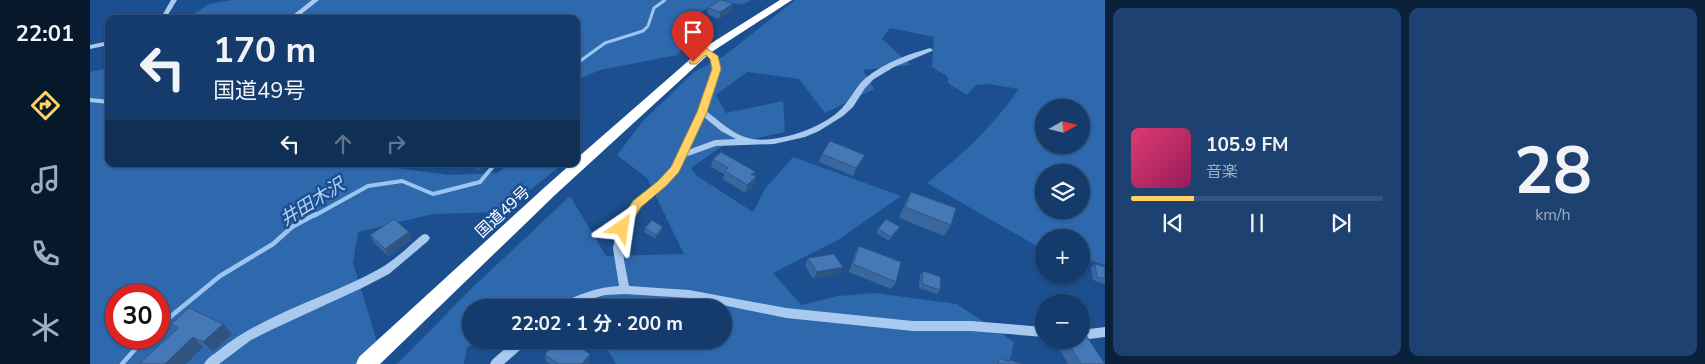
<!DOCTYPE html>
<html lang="ja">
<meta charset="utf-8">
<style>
body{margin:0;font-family:"Nunito Sans","Noto Sans JP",sans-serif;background:#1d4271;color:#f1f3f6;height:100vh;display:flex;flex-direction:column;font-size:19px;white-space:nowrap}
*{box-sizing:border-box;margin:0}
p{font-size:16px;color:#9dadc1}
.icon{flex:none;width:28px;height:28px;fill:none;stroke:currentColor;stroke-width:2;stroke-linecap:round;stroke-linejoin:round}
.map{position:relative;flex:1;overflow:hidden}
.sheet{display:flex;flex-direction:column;gap:8px;padding:8px;background:#0b203b;width:600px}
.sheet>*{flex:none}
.hud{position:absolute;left:15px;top:15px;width:475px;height:152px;border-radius:10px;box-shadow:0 1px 4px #0004,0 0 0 1px #33557e;background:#143b6b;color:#f1f3f6;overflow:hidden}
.needle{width:32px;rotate:82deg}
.fabs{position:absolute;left:945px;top:99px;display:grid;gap:10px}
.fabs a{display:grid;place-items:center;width:55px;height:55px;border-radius:50%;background:#143b6b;box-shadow:0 1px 4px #0004,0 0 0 1px #33557e;font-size:25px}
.speed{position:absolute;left:15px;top:284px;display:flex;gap:10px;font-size:25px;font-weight:700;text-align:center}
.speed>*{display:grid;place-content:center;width:65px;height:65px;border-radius:50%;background:#143b6b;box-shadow:0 1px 4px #0004,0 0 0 1px #33557e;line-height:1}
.speed .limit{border:8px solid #d22;background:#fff;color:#111}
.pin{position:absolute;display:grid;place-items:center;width:42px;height:42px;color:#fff;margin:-51px -21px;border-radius:50% 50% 50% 0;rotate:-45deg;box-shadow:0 0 5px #0007}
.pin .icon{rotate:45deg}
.me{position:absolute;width:55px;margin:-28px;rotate:32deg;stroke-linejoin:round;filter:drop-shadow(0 0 4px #0008)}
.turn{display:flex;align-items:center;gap:18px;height:105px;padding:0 25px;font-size:22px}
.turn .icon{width:65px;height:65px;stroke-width:2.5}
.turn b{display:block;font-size:35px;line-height:42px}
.lanes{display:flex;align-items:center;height:48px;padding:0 25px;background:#0003;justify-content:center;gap:25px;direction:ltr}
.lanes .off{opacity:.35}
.sheet .widget{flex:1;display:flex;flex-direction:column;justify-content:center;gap:8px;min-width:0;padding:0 18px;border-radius:10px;background:#1d4271}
.sheet .dial{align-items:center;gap:0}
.dial b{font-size:65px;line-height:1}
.song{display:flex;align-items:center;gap:15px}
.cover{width:60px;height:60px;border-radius:8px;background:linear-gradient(135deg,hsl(340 70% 55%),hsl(330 70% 35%))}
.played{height:5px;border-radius:2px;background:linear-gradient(90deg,#ffd166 25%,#33557e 25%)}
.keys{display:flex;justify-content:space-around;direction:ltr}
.sheet .tiles{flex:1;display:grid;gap:8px;grid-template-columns:repeat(2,1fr)}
.trip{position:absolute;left:372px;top:299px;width:270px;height:50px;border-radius:25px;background:#143b6b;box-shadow:0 1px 4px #0004,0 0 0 1px #33557e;font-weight:700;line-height:50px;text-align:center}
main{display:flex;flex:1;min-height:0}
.dock{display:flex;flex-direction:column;width:90px;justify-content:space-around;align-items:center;background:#08182b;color:#9dadc1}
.dock .icon{width:35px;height:35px}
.dock .selected{color:#ffd166}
.dock b{font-size:22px;color:#f1f3f6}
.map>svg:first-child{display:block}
.green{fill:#2e69ad;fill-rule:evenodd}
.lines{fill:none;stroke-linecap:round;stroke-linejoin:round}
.stream-far2{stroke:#9cc4f0;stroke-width:3}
.stream-far1{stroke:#9cc4f0;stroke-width:4}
.stream{stroke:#9cc4f0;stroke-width:4.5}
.minor{fill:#a9c9ee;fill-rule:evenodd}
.highway{fill:#fff;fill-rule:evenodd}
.wall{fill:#3a679d}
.shaded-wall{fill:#305480}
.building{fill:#4478b7;stroke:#305480}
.route{fill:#ffd166;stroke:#a68842}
.labels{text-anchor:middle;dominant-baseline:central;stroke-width:5;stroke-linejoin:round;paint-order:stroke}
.street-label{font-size:16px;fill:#fff;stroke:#1b4f8f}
.water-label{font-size:18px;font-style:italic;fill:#b5d3f5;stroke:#1b4f8f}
</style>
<main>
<nav class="dock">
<b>22:01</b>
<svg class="icon selected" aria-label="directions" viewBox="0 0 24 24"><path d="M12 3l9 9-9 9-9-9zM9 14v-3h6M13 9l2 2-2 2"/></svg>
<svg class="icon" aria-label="music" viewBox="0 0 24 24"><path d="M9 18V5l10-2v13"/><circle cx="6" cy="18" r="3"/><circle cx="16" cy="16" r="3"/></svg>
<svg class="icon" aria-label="phone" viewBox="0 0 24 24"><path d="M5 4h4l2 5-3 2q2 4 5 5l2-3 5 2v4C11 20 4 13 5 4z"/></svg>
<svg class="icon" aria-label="climate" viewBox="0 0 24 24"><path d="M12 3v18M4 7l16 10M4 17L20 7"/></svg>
</nav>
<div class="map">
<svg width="1015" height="364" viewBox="0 0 1015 364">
<rect width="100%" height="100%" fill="#1b4f8f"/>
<g class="green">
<polygon points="143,0 660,0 661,1 652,4 624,3 596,24 603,35 587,55 510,70 486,80 486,19 97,19 119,4"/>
<path d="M 705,0 L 1015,0 L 1015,265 L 991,258 L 991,238 L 954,238 L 954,248 L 945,245 L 837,183 C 874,153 901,128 929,89 L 898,84 L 886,85 L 877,95 L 858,83 L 858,77 L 842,67 L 844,37 L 800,28 L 792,39 L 821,65 L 773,70 L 784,89 L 735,113 L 709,79 L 657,72 L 626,95 L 636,113 L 693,101 L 695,132 L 634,145 L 601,168 L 607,176 L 663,212 L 675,189 L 703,157 L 811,196 L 748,240 L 683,273 L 711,305 L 748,296 L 785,293 L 867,304 L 924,342 L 919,364 L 526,364 L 514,343 L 503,340 L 634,340 L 634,308 L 381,308 L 381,340 L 388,340 L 377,348 L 374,364 L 307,364 L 382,288 L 480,196 L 516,256 L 594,254 L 557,178 L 527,155 L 553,121 L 604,72 L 634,56 ZM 954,108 L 991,108 L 991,145 L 954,145 ZM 954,172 L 991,172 L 991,210 L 954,210 Z"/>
<path d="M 19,68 L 19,164 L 310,164 L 306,168 L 359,175 L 407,173 L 419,164 L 473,164 L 412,212 L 343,214 L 268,232 L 263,263 L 288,345 L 269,364 L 0,364 L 0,72 ZM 26,295 L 69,295 L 69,338 L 26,338 Z"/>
</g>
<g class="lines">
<polyline class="stream-far2" points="486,64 515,43 553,31 558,26 564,8 575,0"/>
<polyline class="stream-far1" points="224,216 278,186 312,181 343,194 390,182 405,164"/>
<g class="stream">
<polyline points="69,326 130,276 183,244 202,227 226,214"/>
<polyline points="32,364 55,338"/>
</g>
<g class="minor">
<polygon points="81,0 87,0 76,18 67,19 72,16"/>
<polygon points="222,0 229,0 205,19 198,19"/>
<polygon points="19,41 19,45 0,49 0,45"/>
<path d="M 840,48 L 843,50 L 842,51 L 804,67 L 784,79 L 775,88 L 763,107 L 753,116 L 729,131 L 715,137 L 684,144 L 626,146 L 595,157 C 593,162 591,167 588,171 C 569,198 534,208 533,248 C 533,260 537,274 539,286 L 599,290 L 696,308 L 823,321 L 881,321 L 954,327 L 954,337 L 881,331 L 823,331 L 696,318 L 599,298 L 535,294 L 515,295 L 497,300 L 482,308 L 466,308 L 467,305 C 488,295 506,287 529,286 L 523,248 L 527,228 L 544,202 L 569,181 L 581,167 L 608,112 L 622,69 L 621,59 L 614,52 L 614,50 L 618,50 L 627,58 L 630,69 L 616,111 C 628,120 644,135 658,138 C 683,145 729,129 748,112 C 760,102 765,86 777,77 C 794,63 819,54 840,48 ZM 614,117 L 631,131 L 646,139 L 625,140 L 598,150 Z"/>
<polygon points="0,98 19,100 19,104 0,102"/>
<path d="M 335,234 L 338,235 L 340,238 L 338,241 L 299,274 L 272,288 L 183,329 L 161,340 L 129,364 L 114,364 C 117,358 123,355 128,351 C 175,313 237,298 289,269 C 305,260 318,247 332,235 Z"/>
<polygon points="1015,327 1015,337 991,340 991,330"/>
<polygon points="425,340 439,340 437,344 414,364 400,364 402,360"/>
</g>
<polygon class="highway" points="690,0 702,0 620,53 465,195 290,364 266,364 269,357 455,187 481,164 486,164 486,159 612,49"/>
</g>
<g class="wall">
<polygon points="643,4 641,11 629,19 617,14 618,8"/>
<polygon points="732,154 771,163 763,176 729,162"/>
<polygon points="623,159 666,172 665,176 666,177 664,185 655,193 633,179 634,174 621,167"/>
<polygon points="380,164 400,164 390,171"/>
<polygon points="821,192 861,225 854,236 809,218 815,203"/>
<polygon points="555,228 573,231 565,239 554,232"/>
<polygon points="788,229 807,230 799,241 786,233"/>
<polygon points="319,232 322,240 298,256 284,243 280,235"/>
<polygon points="769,246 806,282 801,289 759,272 765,253"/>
<polygon points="718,258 749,274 723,279 715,266"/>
<polygon points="1005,264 1015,267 1015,283 1014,284 1003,280 1001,268"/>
<polygon points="833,271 850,290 847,294 829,288 830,275"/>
<polygon points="81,324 142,334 123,352 113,347 86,329"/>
<polygon points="966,340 991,340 1015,364 978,364 965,341"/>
<polygon points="455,354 500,354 500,361 498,364 460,364 456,361"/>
<polygon points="909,358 919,361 920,360 933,364 905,364 906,362"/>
</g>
<g class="shaded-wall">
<polygon points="643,4 641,11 629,19 630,12"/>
<polygon points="775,155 771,163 763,176 766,168"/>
<polygon points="388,164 400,164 390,171"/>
<polygon points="666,172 664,179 666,177 664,185 655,193 661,174"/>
<polygon points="573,227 573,231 565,239 566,235"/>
<polygon points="319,232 322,240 298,256 295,249"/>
<polygon points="753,267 749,274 723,279 727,272"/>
<polygon points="133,324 142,334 123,352 113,342"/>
<polygon points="103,337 113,347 96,364 75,364"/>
<polygon points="500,354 500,361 498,364 492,364"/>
</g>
<g class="building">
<polygon points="630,0 632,0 643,4 630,12 618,8"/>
<polygon points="740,141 775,155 766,168 732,154"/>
<polygon points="631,152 666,172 661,174 666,177 657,185 635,171 638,168 623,159"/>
<polygon points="821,192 866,208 861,225 815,207"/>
<polygon points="304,219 319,232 295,249 280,235"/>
<polygon points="796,219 810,227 801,237 788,229"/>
<polygon points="562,220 573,227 566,235 555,228"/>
<polygon points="769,246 811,262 806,282 763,264"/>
<polygon points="744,254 753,267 727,272 718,258"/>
<polygon points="1005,264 1015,267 1015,279 1007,277"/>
<polygon points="833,271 851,277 850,290 832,284"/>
<polygon points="99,308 133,324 113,342 103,337 75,364 49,364 88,328 81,324"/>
<polygon points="991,334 996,335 1015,364 991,364 976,340 991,340"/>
<polygon points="468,340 480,340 500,354 492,364 468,364 455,354"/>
<polygon points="909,358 920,362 920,360 933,364 908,364"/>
</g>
<polygon class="route" points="616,48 628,56 631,69 617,112 589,172 576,186 551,207 536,232 527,232 525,228 543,201 568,181 581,167 607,112 622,69 620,59 616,55 606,64 600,64 599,62"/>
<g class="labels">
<g class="street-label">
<text transform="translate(413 212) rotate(-43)">国道49号</text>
</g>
<g class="water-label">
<text transform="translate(222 202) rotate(-32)">井田木沢</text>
</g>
</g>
</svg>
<div class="fabs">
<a><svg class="needle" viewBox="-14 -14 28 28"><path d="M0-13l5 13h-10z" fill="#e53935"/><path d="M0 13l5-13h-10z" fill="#9dadc1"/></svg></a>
<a><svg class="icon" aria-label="layers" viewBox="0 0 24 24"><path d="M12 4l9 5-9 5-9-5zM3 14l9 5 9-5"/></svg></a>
<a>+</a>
<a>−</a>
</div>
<div class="speed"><div class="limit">30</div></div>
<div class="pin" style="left:603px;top:62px;background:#d93025"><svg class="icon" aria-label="arrive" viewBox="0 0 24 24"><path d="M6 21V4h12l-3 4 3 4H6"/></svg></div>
<svg class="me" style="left:532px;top:228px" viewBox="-20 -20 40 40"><path d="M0-17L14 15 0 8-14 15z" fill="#ffd166" stroke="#fff" stroke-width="4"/></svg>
<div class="trip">22:02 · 1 分 · 200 m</div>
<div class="hud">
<div class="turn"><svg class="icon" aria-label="left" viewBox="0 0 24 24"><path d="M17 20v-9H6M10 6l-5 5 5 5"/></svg><div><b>170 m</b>国道49号</div></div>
<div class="lanes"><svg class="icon" aria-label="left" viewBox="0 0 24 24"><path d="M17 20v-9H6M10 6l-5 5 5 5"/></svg><svg class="icon off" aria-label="ahead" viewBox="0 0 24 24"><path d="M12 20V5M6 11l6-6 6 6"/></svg><svg class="icon off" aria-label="right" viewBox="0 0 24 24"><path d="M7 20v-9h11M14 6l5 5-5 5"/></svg></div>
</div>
</div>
<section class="sheet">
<div class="tiles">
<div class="widget">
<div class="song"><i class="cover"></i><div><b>105.9 FM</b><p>音楽</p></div></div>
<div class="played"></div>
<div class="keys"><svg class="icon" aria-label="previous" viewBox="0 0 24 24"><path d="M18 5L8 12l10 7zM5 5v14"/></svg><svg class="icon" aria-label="pause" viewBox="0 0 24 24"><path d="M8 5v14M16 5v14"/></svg><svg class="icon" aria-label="next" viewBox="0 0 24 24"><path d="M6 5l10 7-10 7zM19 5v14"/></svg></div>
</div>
<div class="widget dial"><b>28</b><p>km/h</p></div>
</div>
</section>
</main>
